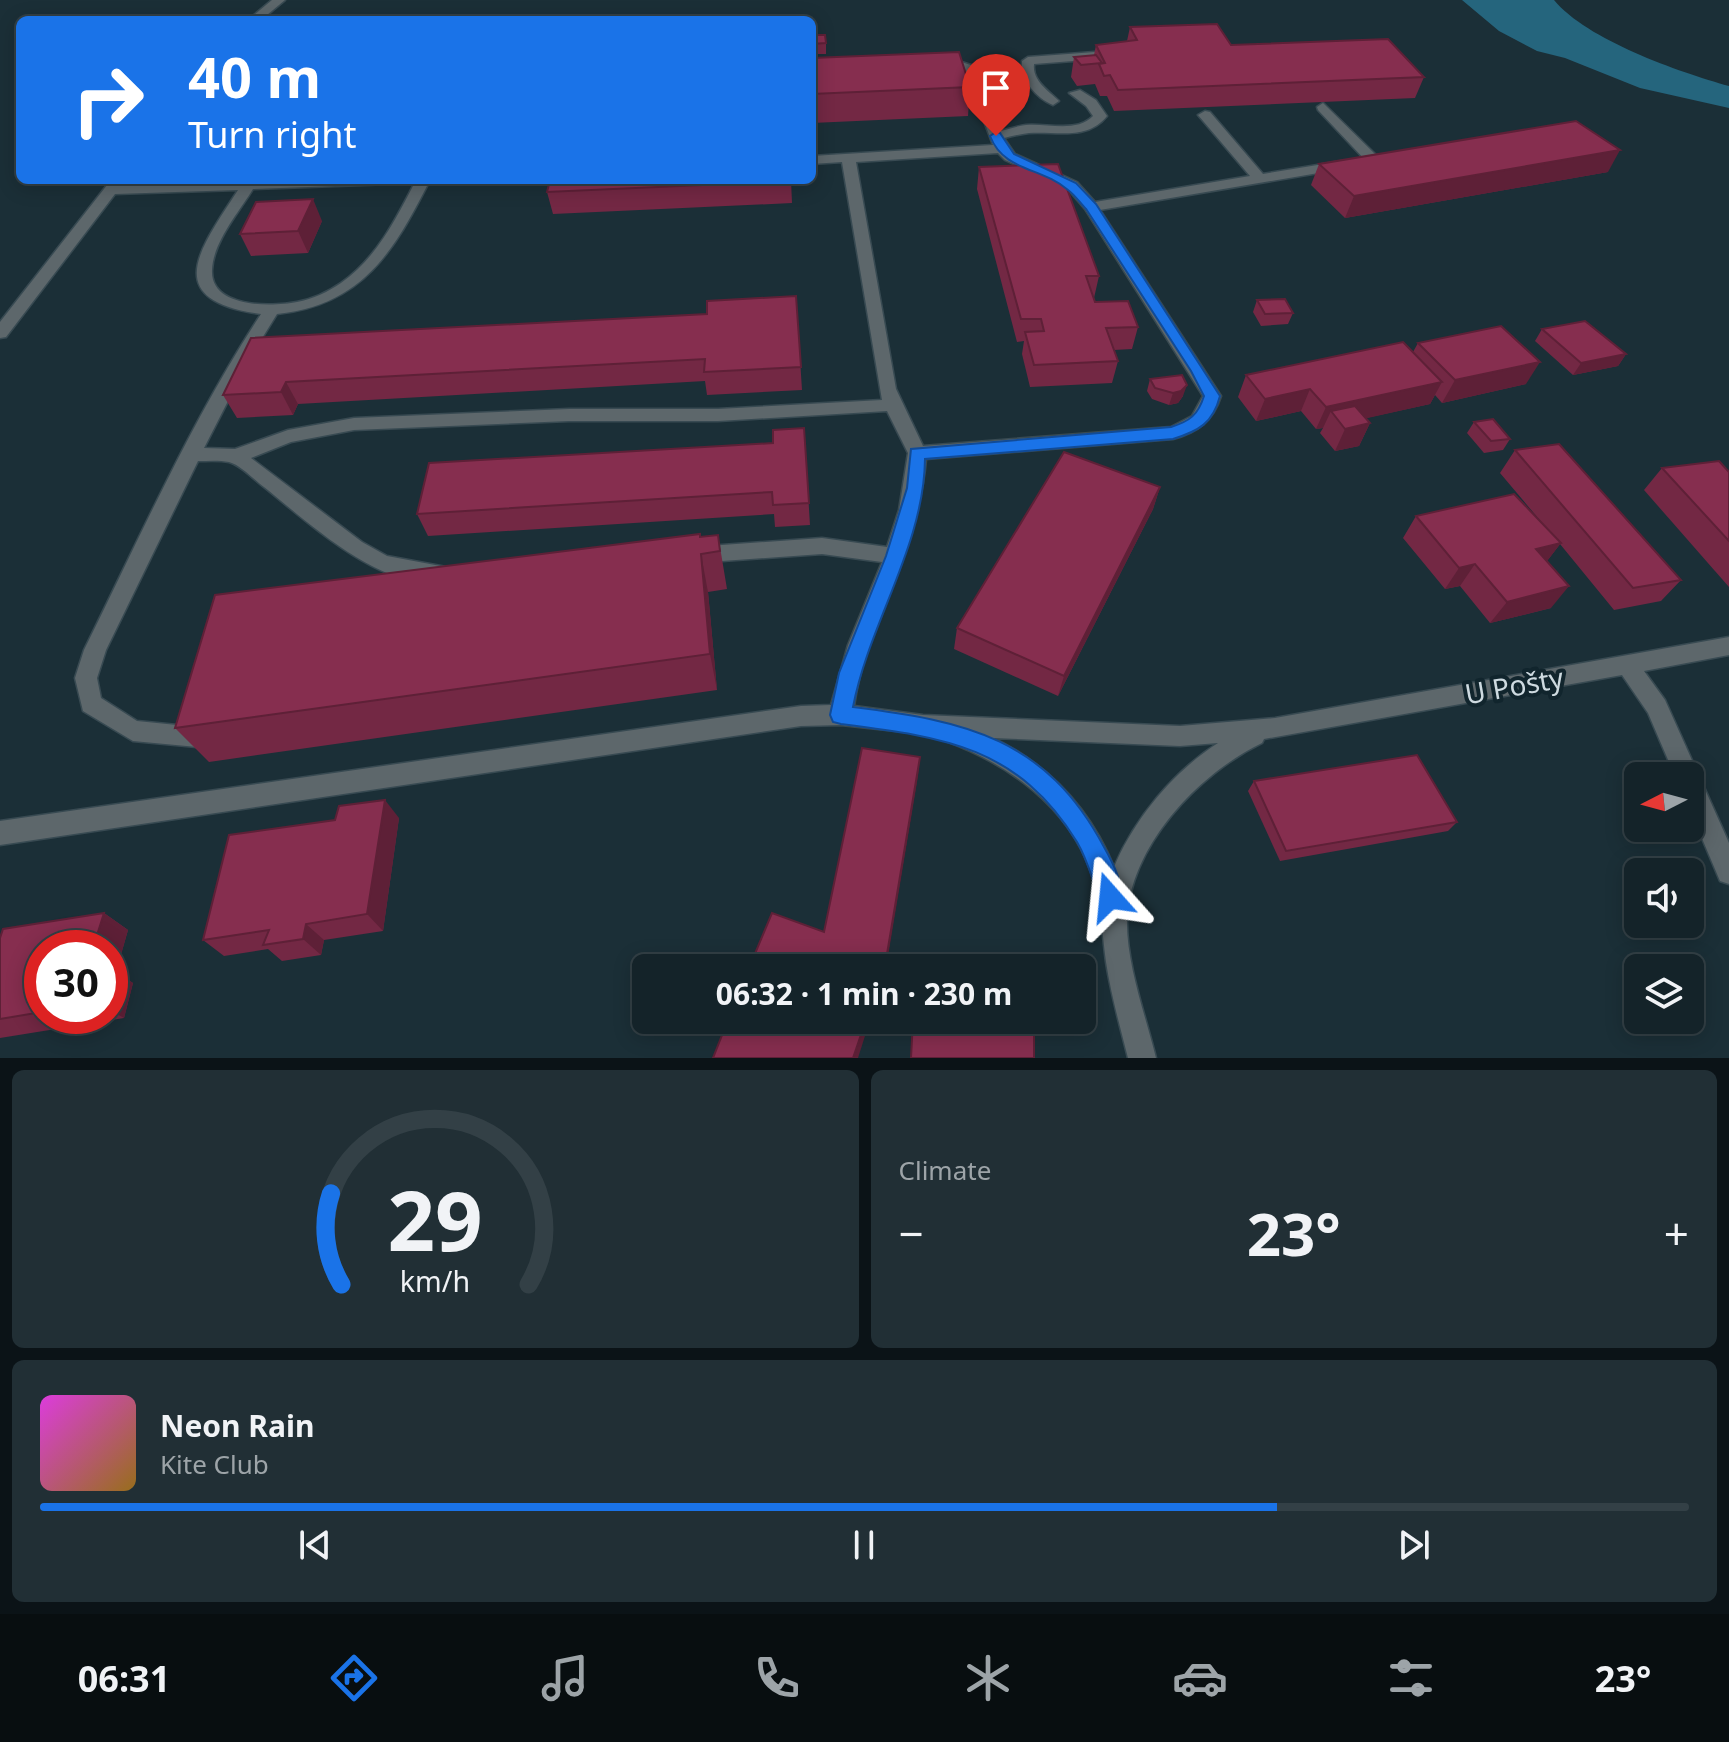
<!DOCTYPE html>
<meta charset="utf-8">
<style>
body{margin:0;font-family:"Noto Sans",sans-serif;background:#212f35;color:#f1f3f6;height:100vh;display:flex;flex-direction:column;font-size:30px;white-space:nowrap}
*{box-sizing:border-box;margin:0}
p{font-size:26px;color:#9da4a8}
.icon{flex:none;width:44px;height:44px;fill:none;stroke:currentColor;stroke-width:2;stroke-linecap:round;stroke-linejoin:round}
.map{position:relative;height:1058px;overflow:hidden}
.drawer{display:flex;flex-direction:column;gap:12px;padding:12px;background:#0b1317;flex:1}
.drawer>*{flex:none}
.hud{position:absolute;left:16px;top:16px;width:800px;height:168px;border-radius:12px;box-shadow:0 4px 20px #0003,0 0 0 2px #334046;background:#1a73e8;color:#fff;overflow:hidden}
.needle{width:52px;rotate:264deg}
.tools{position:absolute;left:1624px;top:762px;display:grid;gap:16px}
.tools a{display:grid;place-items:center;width:80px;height:80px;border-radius:12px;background:#142329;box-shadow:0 4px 20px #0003,0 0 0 2px #334046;font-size:40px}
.speed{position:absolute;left:24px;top:930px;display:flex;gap:16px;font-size:40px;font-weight:700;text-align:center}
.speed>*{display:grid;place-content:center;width:104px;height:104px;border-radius:50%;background:#142329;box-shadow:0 4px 20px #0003,0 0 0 2px #334046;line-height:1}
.speed .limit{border:12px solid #d22;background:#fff;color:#111}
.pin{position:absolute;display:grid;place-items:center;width:68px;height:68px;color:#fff;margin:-82px -34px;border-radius:50% 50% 50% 0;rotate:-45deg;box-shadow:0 0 8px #0007}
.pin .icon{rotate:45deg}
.me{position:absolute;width:88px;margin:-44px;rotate:342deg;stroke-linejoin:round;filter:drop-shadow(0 0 6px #0008)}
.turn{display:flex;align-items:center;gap:28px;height:168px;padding:0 40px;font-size:36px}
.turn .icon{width:104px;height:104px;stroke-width:2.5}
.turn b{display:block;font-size:56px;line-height:68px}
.big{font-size:60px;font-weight:700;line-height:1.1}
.drawer .widget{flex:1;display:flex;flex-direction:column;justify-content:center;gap:12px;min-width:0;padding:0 28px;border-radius:12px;background:#212f35}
.drawer .dial{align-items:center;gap:0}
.dial svg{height:208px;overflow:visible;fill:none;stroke:#334046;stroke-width:7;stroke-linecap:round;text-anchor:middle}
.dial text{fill:#f1f3f6;stroke:none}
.song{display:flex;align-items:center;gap:24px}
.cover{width:96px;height:96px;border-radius:12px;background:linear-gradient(135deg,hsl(300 70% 55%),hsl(40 70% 35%))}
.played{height:8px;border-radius:4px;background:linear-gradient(90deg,#1a73e8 75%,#334046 75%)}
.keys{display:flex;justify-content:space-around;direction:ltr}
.heat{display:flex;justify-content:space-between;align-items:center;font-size:44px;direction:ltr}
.drawer .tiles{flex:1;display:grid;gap:12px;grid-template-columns:1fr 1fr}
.widget:last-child{grid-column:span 2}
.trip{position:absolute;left:632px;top:954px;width:464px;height:80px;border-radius:12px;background:#142329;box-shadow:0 4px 20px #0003,0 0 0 2px #334046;font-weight:700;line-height:80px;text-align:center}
.tabs{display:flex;height:128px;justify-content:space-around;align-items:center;background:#080e10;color:#9da4a8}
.tabs .icon{width:56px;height:56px}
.tabs .selected{color:#1a73e8}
.tabs b{font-size:36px;color:#f1f3f6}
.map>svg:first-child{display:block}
.water{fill:#25657d}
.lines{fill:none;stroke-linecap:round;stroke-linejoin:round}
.minor-casing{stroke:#384a52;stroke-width:3}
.minor{fill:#5d676b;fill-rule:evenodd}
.wall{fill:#732844;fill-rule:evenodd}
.shaded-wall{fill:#5e2037}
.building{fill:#862e4f;stroke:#5e2037;stroke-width:2}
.route{fill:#1a73e8;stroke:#114b97;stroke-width:2}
.labels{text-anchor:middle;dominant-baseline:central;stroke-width:8;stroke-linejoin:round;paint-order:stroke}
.street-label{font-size:28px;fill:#cedae0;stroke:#11252d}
</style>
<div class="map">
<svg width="1729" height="1058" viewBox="0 0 1729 1058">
<rect width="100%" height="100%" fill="#1b2f37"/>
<path class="water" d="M 1462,0 L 1554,0 C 1587,40 1679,72 1729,86 L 1729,108 L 1640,88 L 1565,58 L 1537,51 L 1499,31 Z"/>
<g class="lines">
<defs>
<g id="minor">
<polygon points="272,0 285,0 261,20 248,20"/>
<path d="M 1121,50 L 1125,51 L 1125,57 L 1034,64 C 1032,81 1049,91 1059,101 L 1053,105 C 1036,98 1020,79 1022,61 L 1028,57 Z"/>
<path d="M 936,60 L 955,60 L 974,66 L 1001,131 C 1009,129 1017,126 1026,125 C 1047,123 1077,133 1093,116 L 1086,106 L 1069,93 L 1080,90 L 1096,100 L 1107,116 C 1087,141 1057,131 1029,133 C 1021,134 1012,136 1004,138 L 1015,154 L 1077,182 L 1095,202 L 1250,176 L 1198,115 L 1205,111 L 1210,112 L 1263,174 L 1342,161 L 1349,165 L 1342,169 L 1100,210 L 1221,396 C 1213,421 1198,432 1173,439 L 926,459 C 919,547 866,620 854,706 L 923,715 L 1180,726 L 1275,718 L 1729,637 L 1729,655 L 1644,671 L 1665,700 L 1729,843 L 1729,884 L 1720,881 L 1690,810 L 1690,776 L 1675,776 L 1648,713 L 1622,675 L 1264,739 L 1262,743 C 1198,774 1130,846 1127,920 C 1126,963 1146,1017 1156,1058 L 1128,1058 C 1120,1026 1111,995 1106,962 C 1102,932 1101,901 1091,872 C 1068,806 1008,764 946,741 L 943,736 L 841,725 L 801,726 L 0,845 L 0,821 L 801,706 L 831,705 L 848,645 L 882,562 L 822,554 L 694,563 L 687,561 L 684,555 L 687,549 L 694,547 L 822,538 L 887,547 L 899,510 L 908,453 L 887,411 L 718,421 L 569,421 L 354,430 L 291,442 L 251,458 L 362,542 L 387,556 L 446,567 L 449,573 L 446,579 C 388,598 307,521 264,487 C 254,480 241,465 229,462 C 219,460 208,461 198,461 L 106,650 L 97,678 L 101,698 L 137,721 L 197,727 L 205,730 L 209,737 L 205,744 L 197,747 L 133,741 L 83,711 L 75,678 L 84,650 C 140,537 192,419 261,314 C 159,300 200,249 238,190 L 115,194 L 6,337 L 0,338 L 0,322 L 111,180 L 125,180 L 121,185 L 270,180 L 397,180 L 390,184 L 253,189 C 239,212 213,242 212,270 C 210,308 271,307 297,302 C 313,299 328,292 341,283 C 377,258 397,217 416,180 L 430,180 C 394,251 363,305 277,314 L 251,356 L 204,448 L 235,449 L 288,430 L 354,418 L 569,409 L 718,409 L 882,400 L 842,162 L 812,164 L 812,156 L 993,145 L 965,71 L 932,67 L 932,61 ZM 998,153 L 1005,160 L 1067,188 L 1085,209 L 1203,396 L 1192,416 L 1171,427 L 923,446 L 896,389 L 856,162 ZM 993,738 L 1180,746 L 1218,743 C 1173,772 1135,818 1114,867 C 1090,809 1051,766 993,738 Z"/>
<polygon points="1323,103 1376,155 1397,154 1397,160 1368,163 1318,110 1317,107"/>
</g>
</defs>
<use href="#minor" class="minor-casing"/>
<use href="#minor" class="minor"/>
</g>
<g class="wall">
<polygon points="1130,27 1231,45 1424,77 1415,98 1114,111 1107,96 1100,96 1095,84 1077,86 1071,77 1074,57 1094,55 1096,45 1127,41"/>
<polygon points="812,35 826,43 826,54 812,54"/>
<polygon points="812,58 970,87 968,116 812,123"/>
<polygon points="1319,164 1608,172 1345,218 1311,185"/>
<polygon points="979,167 1099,276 1094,298 1095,302 1138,327 1132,349 1114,350 1118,361 1112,383 1030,387 1022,354 1024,341 1017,342 977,189"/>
<polygon points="791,180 792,203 553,214 547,192"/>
<polygon points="322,221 308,253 251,256 240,234"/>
<polygon points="796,296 802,390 707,395 705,381 298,404 293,415 237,418 223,395 251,338 707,314"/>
<polygon points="1257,300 1293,313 1288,324 1261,326 1253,312"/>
<polygon points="1542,329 1626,354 1618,366 1573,375 1535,341"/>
<polygon points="1418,343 1526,384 1442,403 1435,395 1430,404 1366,418 1370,423 1359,446 1335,451 1320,433 1323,428 1316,429 1301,411 1256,421 1238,397 1246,375 1413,352"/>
<polygon points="1150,379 1183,396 1178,403 1169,405 1152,399 1147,391"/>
<polygon points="1474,422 1510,439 1503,450 1484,453 1467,433"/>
<polygon points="804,428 810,525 775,527 774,514 428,536 417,514 773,443"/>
<polygon points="1515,450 1681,580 1661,601 1614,610 1560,544 1547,561 1551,608 1490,623 1460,586 1445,589 1403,538 1416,516 1543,524 1500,473"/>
<polygon points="1662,468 1729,472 1729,587 1644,490"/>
<polygon points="1160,487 1153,509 1058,696 954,649 957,628"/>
<polygon points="718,535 727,589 708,592 717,690 209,762 175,728 700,537"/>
<polygon points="1254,781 1457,822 1448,831 1280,861 1248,791"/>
<polygon points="399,818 383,931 324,940 321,955 282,961 268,949 224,956 203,940"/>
<path d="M 104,913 L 128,930 L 116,972 L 133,983 L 124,1018 L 0,1038 L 0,938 ZM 42,948 L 110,948 L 110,1016 L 42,1016 Z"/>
</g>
<g class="shaded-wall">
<polygon points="1620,150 1608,172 1345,218 1354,196"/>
<polygon points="313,199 322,221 308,253 298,231"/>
<polygon points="1626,354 1618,366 1573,375 1581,363"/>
<polygon points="1540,362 1526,384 1442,403 1455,380"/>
<polygon points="286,382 298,404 293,415 281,392"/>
<polygon points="1442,382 1430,404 1341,424 1331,411 1323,428 1316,429 1326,407"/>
<polygon points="1187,385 1183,396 1178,403 1169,405 1173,393"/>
<polygon points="1310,389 1301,411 1256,421 1265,399"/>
<polygon points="1370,423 1359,446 1335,451 1345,429"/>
<polygon points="1160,487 1153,509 1058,696 1064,676"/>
<polygon points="1561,543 1544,565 1536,549"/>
<polygon points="701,554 708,592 717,690 710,654"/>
<polygon points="1475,564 1460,586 1445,589 1459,568"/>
<polygon points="1569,586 1551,608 1490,623 1507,602"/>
<polygon points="920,757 918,776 886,968 882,968"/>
<polygon points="385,800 399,818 383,931 367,914"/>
<polygon points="104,913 128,930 116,972 133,983 124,1018 110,1010 110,948 93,948"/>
<polygon points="306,924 324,940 321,955 303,939"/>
<polygon points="866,1020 870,1020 858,1058 853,1058"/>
</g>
<g class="building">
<polygon points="1217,24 1231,45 1388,39 1424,77 1118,90 1110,75 1104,76 1099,64 1105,63 1096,45 1137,40 1130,27"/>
<polygon points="812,35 825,35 826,43 812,44"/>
<polygon points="959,52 970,87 812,94 812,58"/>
<polygon points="1096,55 1102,63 1081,65 1074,57"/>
<polygon points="1576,121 1620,150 1354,196 1319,164"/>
<polygon points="1058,164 1099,276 1086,276 1095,302 1128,301 1138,327 1106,328 1118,361 1034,365 1025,332 1044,331 1041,319 1021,319 979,167"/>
<polygon points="550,180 791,180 791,181 547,192"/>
<polygon points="313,199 298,231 240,234 256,202"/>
<polygon points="796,296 801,367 704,372 705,359 286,382 281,392 223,395 251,338 707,314 707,301"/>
<polygon points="1285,299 1293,313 1265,314 1257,300"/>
<polygon points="1585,321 1626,354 1581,363 1542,329"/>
<polygon points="1501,326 1540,362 1455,380 1418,343"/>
<polygon points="1403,342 1442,382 1326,407 1310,389 1265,399 1246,375"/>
<polygon points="1182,375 1187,385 1181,391 1173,393 1155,388 1150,379"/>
<polygon points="1355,406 1370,423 1345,429 1331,411"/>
<polygon points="1493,419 1510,439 1491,441 1474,422"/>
<polygon points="804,428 809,503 773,505 772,492 417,514 429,463 773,443 773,430"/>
<polygon points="1559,444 1681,580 1633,588 1515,450"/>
<polygon points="1064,452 1160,487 1064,676 957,628"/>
<polygon points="1719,461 1729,472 1729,541 1662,468"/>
<polygon points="1514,494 1561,543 1536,549 1569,586 1507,602 1475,564 1459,568 1416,516"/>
<polygon points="700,534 700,537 718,535 720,551 701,554 710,654 175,728 215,595"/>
<polygon points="862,748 920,757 887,954 882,968 749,968 772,913 824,932"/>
<polygon points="1417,755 1457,822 1286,851 1254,781"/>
<polygon points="385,800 367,914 306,924 303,939 263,945 269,930 203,940 229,835 335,820 339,806"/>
<polygon points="104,913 93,948 42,948 42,1012 0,1019 0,938 3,929"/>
<polygon points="728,1020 866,1020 853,1058 713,1058"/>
<polygon points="913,1020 1034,1020 1034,1058 911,1058"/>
</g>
<path class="route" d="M 996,132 L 1000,133 L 1014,154 L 1076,183 L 1096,204 L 1220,396 C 1213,423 1199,431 1173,439 L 925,459 C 924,546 869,623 853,707 C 966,721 1046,738 1104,847 C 1113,863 1126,887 1119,905 L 1110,908 L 1102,905 C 1093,884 1089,862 1077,842 C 1018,746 943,737 841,724 L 833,722 L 830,715 L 839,673 L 886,556 L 907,488 L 911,449 L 1171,427 C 1190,421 1198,415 1204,396 L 1191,371 L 1086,209 C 1080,203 1075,195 1068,190 C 1042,167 1004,172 990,136 Z"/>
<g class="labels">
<g class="street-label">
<text transform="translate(1514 685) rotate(-10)">U Pošty</text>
</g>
</g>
</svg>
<div class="tools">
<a><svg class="needle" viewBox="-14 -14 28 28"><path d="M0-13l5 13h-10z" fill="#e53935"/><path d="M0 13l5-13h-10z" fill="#9da4a8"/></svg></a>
<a><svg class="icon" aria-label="sound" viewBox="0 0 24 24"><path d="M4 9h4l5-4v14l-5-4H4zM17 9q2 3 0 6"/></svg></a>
<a><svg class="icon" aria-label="layers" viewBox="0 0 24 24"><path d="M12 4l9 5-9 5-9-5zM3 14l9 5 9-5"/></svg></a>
</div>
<div class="speed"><div class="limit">30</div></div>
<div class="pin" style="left:996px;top:136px;background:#d93025"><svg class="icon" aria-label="arrive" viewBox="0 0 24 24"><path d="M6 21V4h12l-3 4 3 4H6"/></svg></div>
<svg class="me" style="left:1110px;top:897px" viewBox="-20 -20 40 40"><path d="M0-17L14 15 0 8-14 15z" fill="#1a73e8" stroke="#fff" stroke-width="4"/></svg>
<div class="trip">06:32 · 1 min · 230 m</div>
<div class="hud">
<div class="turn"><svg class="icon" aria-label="right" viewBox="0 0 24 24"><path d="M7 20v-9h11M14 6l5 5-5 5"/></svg><div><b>40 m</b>Turn right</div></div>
</div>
</div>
<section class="drawer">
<div class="tiles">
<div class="widget dial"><svg viewBox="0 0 100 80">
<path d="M14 69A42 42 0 1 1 86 69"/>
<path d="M14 69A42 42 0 0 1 10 34" stroke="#1a73e8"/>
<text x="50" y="56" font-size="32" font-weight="700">29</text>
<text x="50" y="72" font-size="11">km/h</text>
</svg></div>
<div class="widget"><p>Climate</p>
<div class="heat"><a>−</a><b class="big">23°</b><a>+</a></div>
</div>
<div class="widget">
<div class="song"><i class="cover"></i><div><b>Neon Rain</b><p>Kite Club</p></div></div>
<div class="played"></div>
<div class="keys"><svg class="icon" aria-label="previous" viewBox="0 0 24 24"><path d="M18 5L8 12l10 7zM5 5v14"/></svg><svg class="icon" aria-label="pause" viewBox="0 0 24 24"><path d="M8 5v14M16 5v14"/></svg><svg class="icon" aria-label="next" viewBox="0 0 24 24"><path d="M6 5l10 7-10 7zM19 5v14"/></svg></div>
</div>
</div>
</section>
<nav class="tabs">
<b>06:31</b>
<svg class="icon selected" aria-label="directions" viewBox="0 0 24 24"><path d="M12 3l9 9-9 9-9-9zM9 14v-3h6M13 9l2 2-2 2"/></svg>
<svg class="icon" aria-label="music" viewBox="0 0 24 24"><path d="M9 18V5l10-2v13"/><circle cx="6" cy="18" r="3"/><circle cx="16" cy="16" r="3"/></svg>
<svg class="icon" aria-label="phone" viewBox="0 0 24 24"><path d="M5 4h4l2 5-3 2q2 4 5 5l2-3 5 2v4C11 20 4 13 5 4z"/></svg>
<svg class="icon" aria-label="climate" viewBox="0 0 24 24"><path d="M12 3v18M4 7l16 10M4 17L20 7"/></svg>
<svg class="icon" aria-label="car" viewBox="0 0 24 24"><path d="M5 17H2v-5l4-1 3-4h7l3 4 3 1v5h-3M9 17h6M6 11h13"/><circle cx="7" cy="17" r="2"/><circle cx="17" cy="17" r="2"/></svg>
<svg class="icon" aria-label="filters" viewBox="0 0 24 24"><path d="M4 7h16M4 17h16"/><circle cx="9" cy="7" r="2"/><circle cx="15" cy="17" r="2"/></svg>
<b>23°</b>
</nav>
